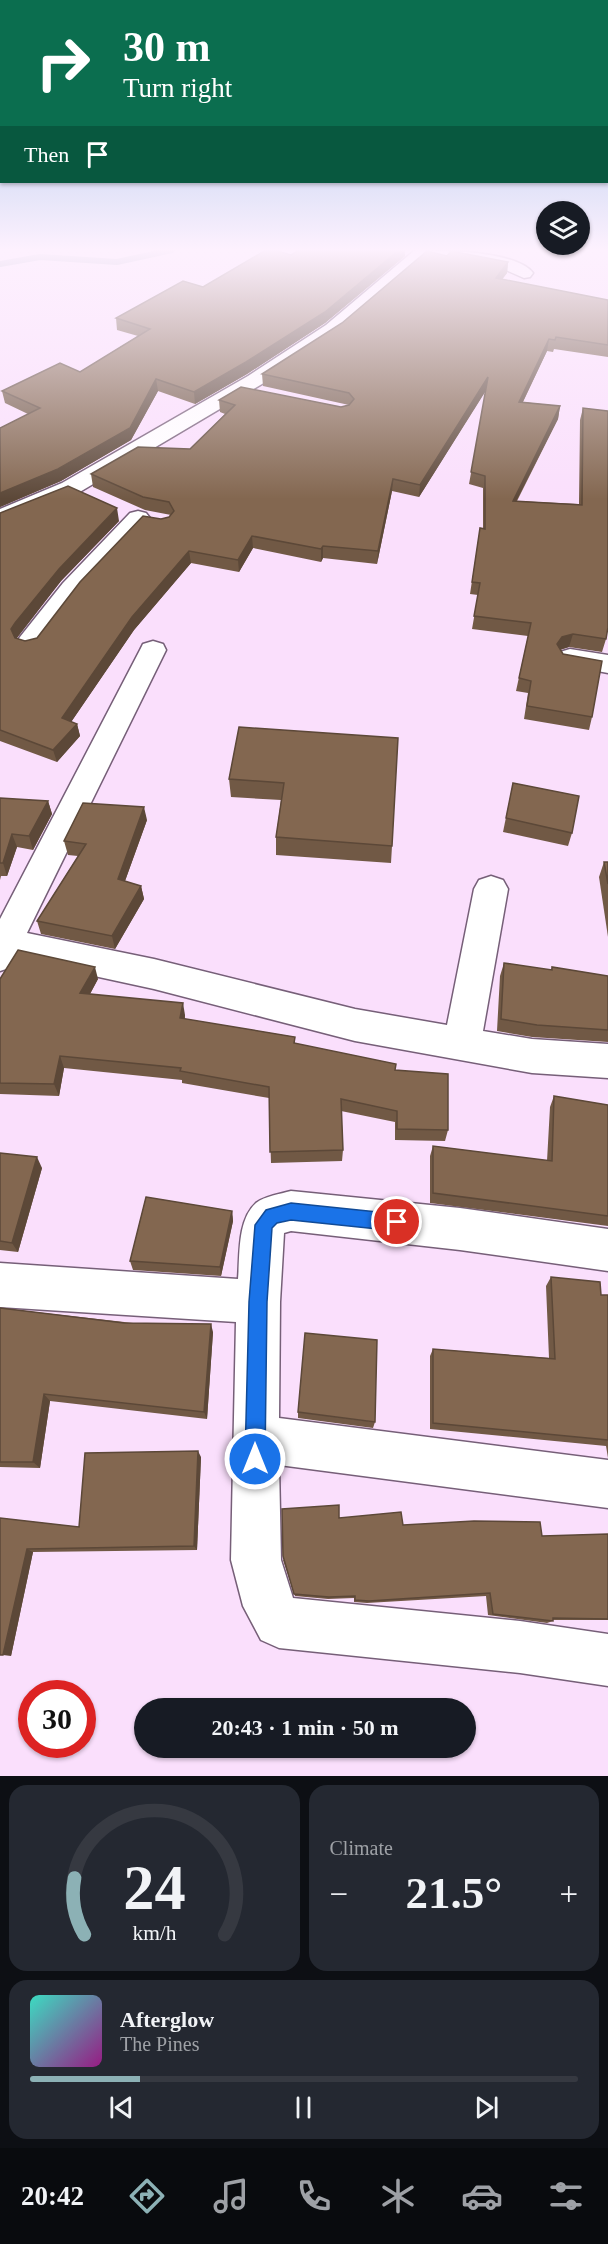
<!DOCTYPE html>
<meta charset="utf-8">
<style>
body{margin:0;font-family:"Times New Roman",serif;background:#242831;color:#f1f3f6;height:100vh;display:flex;flex-direction:column;font-size:22px;white-space:nowrap}
*{box-sizing:border-box;margin:0}
p{font-size:20px;color:#9ea1a6}
.icon{flex:none;width:33px;height:33px;fill:none;stroke:currentColor;stroke-width:2;stroke-linecap:round;stroke-linejoin:round}
.map{position:relative;height:1776px;overflow:hidden}
.panel{display:flex;flex-direction:column;gap:9px;padding:9px;background:#0d0f14;flex:1}
.panel>*{flex:none}
.guide{position:absolute;left:0px;top:0px;width:609px;height:183px;box-shadow:0 2px 4px #0004;background:#0b6e4f;color:#fff;overflow:hidden}
.tools{position:absolute;left:536px;top:201px;display:grid;gap:12px}
.tools a{display:grid;place-items:center;width:54px;height:54px;border-radius:50%;background:#171b24;box-shadow:0 2px 4px #0004;font-size:30px}
.speed{position:absolute;left:18px;top:1680px;display:flex;gap:12px;font-size:30px;font-weight:700;text-align:center}
.speed>*{display:grid;place-content:center;width:78px;height:78px;border-radius:50%;background:#171b24;box-shadow:0 2px 4px #0004;line-height:1}
.speed .limit{border:9px solid #d22;background:#fff;color:#111}
.pin{position:absolute;display:grid;place-items:center;width:51px;height:51px;color:#fff;margin:-26px;border:3px solid #fff;border-radius:50%;box-shadow:0 2px 6px #0007}
.me{position:absolute;width:66px;margin:-33px;rotate:0deg;stroke-linejoin:round;filter:drop-shadow(0 0 4px #0008)}
.turn{display:flex;align-items:center;gap:21px;height:126px;padding:0 24px;font-size:27px}
.turn .icon{width:78px;height:78px;stroke-width:2.5}
.turn b{display:block;font-size:42px;line-height:51px}
.then{display:flex;align-items:center;height:57px;padding:0 24px;background:#0003;gap:12px;font-size:22px}
.big{font-size:45px;font-weight:700;line-height:1.1}
.panel .widget{flex:1;display:flex;flex-direction:column;justify-content:center;gap:9px;min-width:0;padding:0 21px;border-radius:18px;background:#242831}
.panel .dial{align-items:center;gap:0}
.dial svg{height:156px;overflow:visible;fill:none;stroke:#363941;stroke-width:7;stroke-linecap:round;text-anchor:middle}
.dial text{fill:#f1f3f6;stroke:none}
.song{display:flex;align-items:center;gap:18px}
.cover{width:72px;height:72px;border-radius:9px;background:linear-gradient(135deg,hsl(170 70% 55%),hsl(310 70% 35%))}
.played{height:6px;border-radius:3px;background:linear-gradient(90deg,#8cb1b5 20%,#363941 20%)}
.keys{display:flex;justify-content:space-around;direction:ltr}
.heat{display:flex;justify-content:space-between;align-items:center;font-size:33px;direction:ltr}
.panel .tiles{flex:1;display:grid;gap:9px;grid-template-columns:1fr 1fr}
.widget:last-child{grid-column:span 2}
.trip{position:absolute;left:134px;top:1698px;width:342px;height:60px;border-radius:30px;background:#171b24;box-shadow:0 2px 4px #0004;font-weight:700;line-height:60px;text-align:center}
.tabs{display:flex;height:96px;justify-content:space-around;align-items:center;background:#090b0e;color:#9ea1a6}
.tabs .icon{width:42px;height:42px}
.tabs .on{color:#8cb1b5}
.tabs b{font-size:27px;color:#f1f3f6}
.map>svg:first-child{display:block}
.lines{fill:none;stroke-linecap:round;stroke-linejoin:round}
.stream{stroke:#828ea6;stroke-width:6}
.minor-casing{stroke:#765f78;stroke-width:3}
.minor{fill:#fff;fill-rule:evenodd}
.wall{fill:#715945}
.shaded-wall{fill:#5c4838}
.building{fill:#836750;stroke:#5c4838;stroke-width:1.5}
.route{fill:#1a73e8;stroke:#114b97;stroke-width:1.5}
</style>
<div class="map">
<svg width="608" height="1776" viewBox="0 0 608 1776">
<rect width="100%" height="100%" fill="#fadffc"/>
<g class="lines">
<polyline class="stream" points="0,264 40,257 117,262 172,250"/>
<defs>
<g id="minor">
<path d="M 415,250 C 441,250 517,251 533,273 L 530,277 L 524,278 L 506,270 L 432,254 L 340,333 L 262,384 L 78,493 L 0,525 L 0,509 L 62,483 L 248,376 L 326,325 Z"/>
<polygon points="138,511 146,513 150,518 146,523 81,593 38,649 29,652 20,649 16,643 20,637 63,583 130,513"/>
<polygon points="153,641 163,644 166,650 27,933 154,959 355,1009 447,1025 474,889 479,880 491,876 503,880 508,889 483,1031 532,1039 608,1044 608,1078 532,1073 355,1041 154,989 16,959 12,967 0,971 0,919 140,650 143,644"/>
<polygon points="570,649 608,655 608,673 560,664 556,658 560,652"/>
<path d="M 291,1191 L 460,1208 L 608,1229 L 608,1271 L 460,1250 L 291,1231 L 284,1233 L 280,1302 L 279,1418 L 608,1460 L 608,1508 L 279,1465 L 281,1560 L 293,1598 L 520,1621 L 608,1634 L 608,1686 L 520,1673 L 279,1648 L 261,1640 L 243,1606 L 231,1560 L 236,1322 L 0,1307 L 0,1263 L 238,1279 C 240,1256 237,1220 256,1203 C 265,1196 280,1194 291,1191 Z"/>
</g>
</defs>
<use href="#minor" class="minor-casing"/>
<use href="#minor" class="minor"/>
</g>
<g class="wall">
<polygon points="291,255 405,256 325,323 247,374 195,404 158,391 131,440 61,481 0,507 0,428 28,414 5,403 2,391 80,372 138,336 117,330 116,318"/>
<polygon points="447,256 508,262 507,273 502,279 608,300 608,357 554,349 553,352 547,351 523,402 560,406 558,419 517,501 579,504 580,420 583,408 606,639 602,652 569,647 560,650 592,717 589,730 524,719 528,693 516,691 528,636 472,629 478,595 470,594 480,528 483,529 483,488 469,484 486,390 419,497 392,491 377,564 323,558 321,562 253,548 239,572 191,563 134,630 71,722 77,724 80,736 57,762 0,741 0,513 119,521 61,581 16,638 25,641 37,638 161,519 169,517 171,515 145,510 93,487 91,474 190,449 225,414 220,412 219,400 341,407 349,405 263,386 262,374"/>
<polygon points="239,727 392,846 391,863 276,855 276,837 281,800 231,797 229,779"/>
<polygon points="513,783 572,833 568,846 503,832"/>
<polygon points="0,798 48,801 52,814 33,850 17,847 7,876 1,876 0,880"/>
<polygon points="147,820 125,881 141,886 144,899 115,949 41,934 37,921 78,856 68,855 64,841"/>
<polygon points="604,862 608,862 608,937 599,877"/>
<polygon points="504,963 551,970 552,967 608,976 608,1042 532,1037 497,1031 500,976"/>
<polygon points="0,979 98,979 90,994 185,1015 185,1019 295,1037 295,1043 395,1070 448,1130 445,1141 395,1140 395,1122 341,1111 343,1150 342,1161 271,1163 269,1098 182,1083 182,1080 64,1068 59,1096 0,1094"/>
<polygon points="554,1096 608,1105 608,1226 430,1203 430,1156 433,1146 547,1161 550,1107"/>
<polygon points="0,1153 42,1168 18,1252 0,1250"/>
<polygon points="232,1211 233,1221 221,1276 133,1270 130,1261"/>
<polygon points="551,1277 601,1295 608,1295 608,1458 606,1446 430,1429 430,1356 433,1349 549,1358 546,1286"/>
<polygon points="0,1308 213,1332 207,1419 50,1401 40,1468 0,1467"/>
<polygon points="298,1412 375,1422 373,1428 298,1418"/>
<polygon points="201,1457 197,1550 33,1552 11,1656 0,1518 79,1527"/>
<polygon points="339,1518 403,1525 542,1536 608,1534 608,1620 553,1620 553,1621 547,1623 488,1615 486,1596 367,1603 354,1602 354,1598 328,1599 295,1596 283,1560"/>
</g>
<g class="shaded-wall">
<polygon points="399,250 405,250 405,256 325,323 247,374 195,404 194,392"/>
<polygon points="508,262 507,273 495,289 496,278"/>
<polygon points="549,339 547,351 517,414 519,402"/>
<polygon points="488,377 487,389 419,497 420,485"/>
<polygon points="156,379 158,391 131,440 61,481 0,507 0,493"/>
<polygon points="560,406 558,419 510,513 513,501"/>
<polygon points="393,479 392,491 377,564 378,551"/>
<polygon points="117,508 119,521 61,581 14,642 11,629 15,623 59,569"/>
<polygon points="252,536 253,548 239,572 238,560"/>
<polygon points="323,546 323,558 321,562 321,549"/>
<polygon points="189,551 191,563 134,630 65,731 62,718 132,617"/>
<polygon points="573,634 569,647 559,650 557,644 562,637"/>
<polygon points="77,724 80,736 57,762 53,750"/>
<polygon points="48,801 52,814 33,850 29,836"/>
<polygon points="144,807 147,820 121,892 118,879"/>
<polygon points="12,834 17,847 7,876 3,863"/>
<polygon points="141,886 144,899 115,949 112,936"/>
<polygon points="95,967 98,979 84,1005 80,993"/>
<polygon points="183,1003 185,1015 182,1030 180,1018"/>
<polygon points="60,1056 64,1068 59,1096 54,1084"/>
<polygon points="37,1157 42,1168 18,1252 12,1243"/>
<polygon points="232,1211 233,1221 221,1276 220,1267"/>
<polygon points="211,1324 213,1332 207,1419 204,1412"/>
<polygon points="44,1394 50,1401 40,1468 33,1462"/>
<polygon points="198,1451 201,1457 197,1550 194,1546"/>
<polygon points="27,1549 33,1552 11,1656 3,1655"/>
</g>
<g class="building">
<polygon points="266,250 274,250 291,255 299,250 399,250 325,312 246,362 194,392 156,379 130,428 58,469 0,493 0,428 40,408 2,391 60,363 80,372 150,329 116,318 183,281 203,287"/>
<polygon points="427,251 447,256 451,251 508,262 496,278 608,300 608,345 556,337 555,340 549,339 519,402 560,406 513,501 582,505 583,408 608,411 608,627 606,639 573,634 562,637 557,644 563,654 602,661 592,717 527,706 531,681 519,678 531,623 474,616 480,583 472,582 480,528 485,529 485,476 471,472 488,377 420,485 393,479 378,551 323,546 321,549 252,536 238,560 189,551 132,617 62,718 77,724 53,750 0,730 0,513 68,486 117,508 59,569 15,623 11,629 15,638 25,641 37,638 80,582 143,516 161,519 169,517 174,511 169,502 143,497 91,474 138,447 190,449 235,405 219,400 241,387 341,407 349,405 354,399 349,393 262,374 342,323"/>
<polygon points="239,727 398,738 392,846 276,837 284,783 229,779"/>
<polygon points="513,783 579,796 572,833 506,818"/>
<polygon points="0,798 48,801 29,836 12,834 3,863 0,863"/>
<polygon points="83,803 144,807 118,879 141,886 112,936 37,921 86,844 64,841"/>
<polygon points="604,862 608,862 608,884"/>
<polygon points="18,950 95,967 80,993 183,1003 180,1018 295,1037 294,1043 396,1064 395,1070 448,1074 448,1130 397,1129 397,1111 341,1099 343,1150 270,1152 269,1087 180,1071 181,1068 60,1056 54,1084 0,1083 0,979"/>
<polygon points="504,963 552,970 552,967 608,976 608,1030 537,1025 501,1019"/>
<polygon points="554,1096 608,1105 608,1216 433,1193 433,1146 552,1161"/>
<polygon points="0,1153 37,1157 12,1243 0,1241"/>
<polygon points="146,1197 232,1211 220,1267 130,1261"/>
<polygon points="551,1277 600,1282 601,1295 608,1295 608,1440 433,1423 433,1349 555,1359"/>
<polygon points="0,1308 124,1323 211,1324 204,1412 44,1394 33,1462 0,1462"/>
<polygon points="305,1333 377,1340 375,1422 298,1412"/>
<polygon points="198,1451 194,1546 27,1549 3,1655 0,1655 0,1518 79,1527 85,1453"/>
<polygon points="339,1505 339,1518 401,1512 403,1525 474,1521 540,1522 542,1536 608,1534 608,1619 553,1618 553,1621 493,1614 490,1593 369,1601 355,1600 355,1596 329,1597 294,1594 283,1556 282,1509"/>
</g>
<linearGradient id="sky" x2="0" y2="1"><stop stop-color="#91bae6"/><stop offset="0.5" stop-color="#fdf1fe"/><stop offset="1" stop-color="#fdf1fe" stop-opacity="0"/></linearGradient>
<rect width="608" height="499" fill="url(#sky)"/>
<polygon class="route" points="291,1203 397,1214 403,1216 405,1222 403,1229 397,1231 291,1220 277,1223 272,1228 267,1302 265,1459 262,1466 255,1468 248,1466 245,1459 249,1302 255,1225 266,1210"/>
</svg>
<div class="tools">
<a><svg class="icon" aria-label="layers" viewBox="0 0 24 24"><path d="M12 4l9 5-9 5-9-5zM3 14l9 5 9-5"/></svg></a>
</div>
<div class="speed"><div class="limit">30</div></div>
<div class="pin" style="left:397px;top:1222px;background:#d93025"><svg class="icon" aria-label="arrive" viewBox="0 0 24 24"><path d="M6 21V4h12l-3 4 3 4H6"/></svg></div>
<svg class="me" style="left:255px;top:1459px" viewBox="-20 -20 40 40"><circle r="17" fill="#1a73e8" stroke="#fff" stroke-width="3"/><path d="M0-11L8 9 0 5-8 9z" fill="#fff"/></svg>
<div class="trip">20:43 · 1 min · 50 m</div>
<div class="guide">
<div class="turn"><svg class="icon" aria-label="right" viewBox="0 0 24 24"><path d="M7 20v-9h11M14 6l5 5-5 5"/></svg><div><b>30 m</b>Turn right</div></div>
<div class="then">Then<svg class="icon" aria-label="arrive" viewBox="0 0 24 24"><path d="M6 21V4h12l-3 4 3 4H6"/></svg></div>
</div>
</div>
<section class="panel">
<div class="tiles">
<div class="widget dial"><svg viewBox="0 0 100 80">
<path d="M14 69A42 42 0 1 1 86 69"/>
<path d="M14 69A42 42 0 0 1 9 40" stroke="#8cb1b5"/>
<text x="50" y="56" font-size="32" font-weight="700">24</text>
<text x="50" y="72" font-size="11">km/h</text>
</svg></div>
<div class="widget"><p>Climate</p>
<div class="heat"><a>−</a><b class="big">21.5°</b><a>+</a></div>
</div>
<div class="widget">
<div class="song"><i class="cover"></i><div><b>Afterglow</b><p>The Pines</p></div></div>
<div class="played"></div>
<div class="keys"><svg class="icon" aria-label="previous" viewBox="0 0 24 24"><path d="M18 5L8 12l10 7zM5 5v14"/></svg><svg class="icon" aria-label="pause" viewBox="0 0 24 24"><path d="M8 5v14M16 5v14"/></svg><svg class="icon" aria-label="next" viewBox="0 0 24 24"><path d="M6 5l10 7-10 7zM19 5v14"/></svg></div>
</div>
</div>
</section>
<nav class="tabs">
<b>20:42</b>
<svg class="icon on" aria-label="directions" viewBox="0 0 24 24"><path d="M12 3l9 9-9 9-9-9zM9 14v-3h6M13 9l2 2-2 2"/></svg>
<svg class="icon" aria-label="music" viewBox="0 0 24 24"><path d="M9 18V5l10-2v13"/><circle cx="6" cy="18" r="3"/><circle cx="16" cy="16" r="3"/></svg>
<svg class="icon" aria-label="phone" viewBox="0 0 24 24"><path d="M5 4h4l2 5-3 2q2 4 5 5l2-3 5 2v4C11 20 4 13 5 4z"/></svg>
<svg class="icon" aria-label="climate" viewBox="0 0 24 24"><path d="M12 3v18M4 7l16 10M4 17L20 7"/></svg>
<svg class="icon" aria-label="car" viewBox="0 0 24 24"><path d="M5 17H2v-5l4-1 3-4h7l3 4 3 1v5h-3M9 17h6M6 11h13"/><circle cx="7" cy="17" r="2"/><circle cx="17" cy="17" r="2"/></svg>
<svg class="icon" aria-label="filters" viewBox="0 0 24 24"><path d="M4 7h16M4 17h16"/><circle cx="9" cy="7" r="2"/><circle cx="15" cy="17" r="2"/></svg>
</nav>
